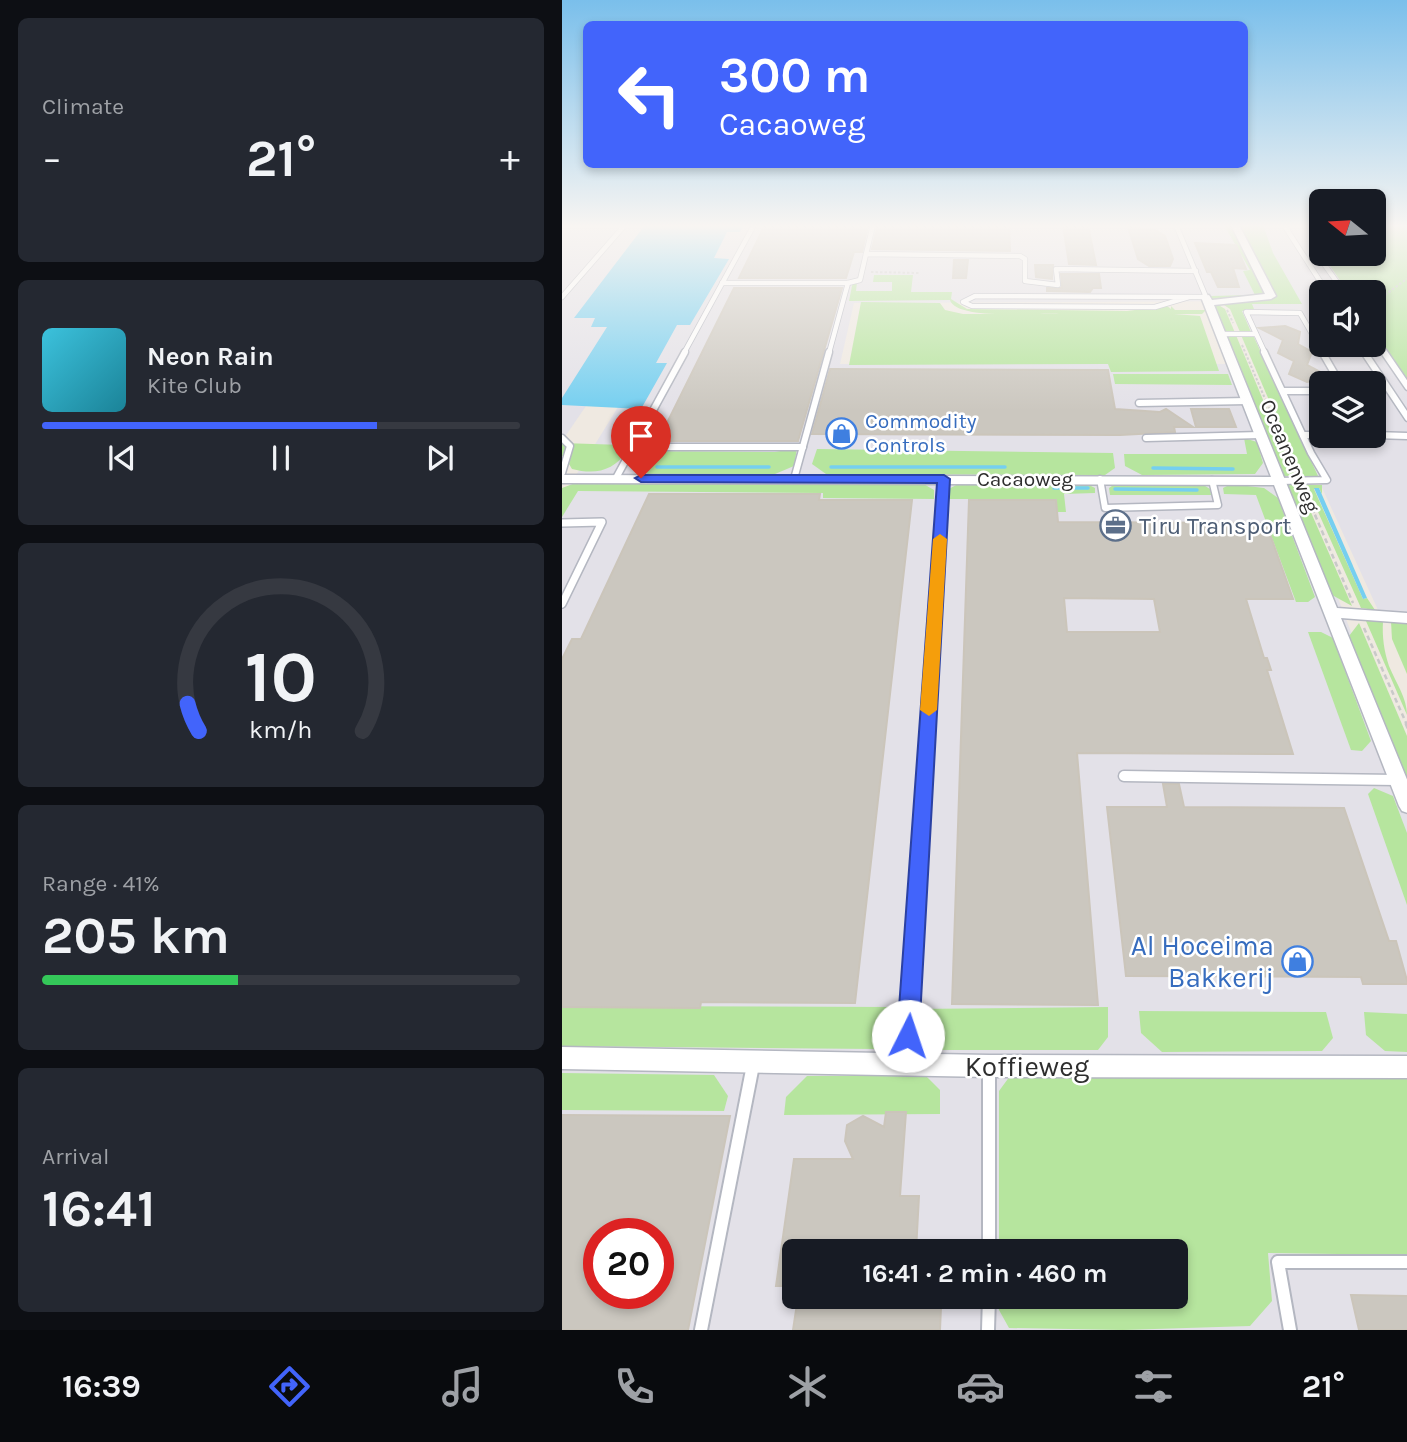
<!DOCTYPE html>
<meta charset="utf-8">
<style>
body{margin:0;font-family:Karla,sans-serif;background:#242831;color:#f1f3f6;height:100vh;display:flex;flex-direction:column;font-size:26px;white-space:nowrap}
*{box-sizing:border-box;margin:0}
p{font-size:23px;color:#9ea1a6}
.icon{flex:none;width:38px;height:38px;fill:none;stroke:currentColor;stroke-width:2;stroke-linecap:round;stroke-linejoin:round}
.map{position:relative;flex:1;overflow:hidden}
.details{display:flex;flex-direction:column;gap:18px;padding:18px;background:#0d0f14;width:562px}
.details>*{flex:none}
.banner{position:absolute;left:21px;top:21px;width:665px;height:147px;border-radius:10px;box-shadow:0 4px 10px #0003;background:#4264fb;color:#fff;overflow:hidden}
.needle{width:46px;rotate:288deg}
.fabs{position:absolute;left:747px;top:189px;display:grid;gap:14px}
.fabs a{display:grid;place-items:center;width:77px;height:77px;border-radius:10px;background:#171b24;box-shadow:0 4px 10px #0003;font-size:35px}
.speed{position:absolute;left:21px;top:1218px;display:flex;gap:14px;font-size:35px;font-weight:700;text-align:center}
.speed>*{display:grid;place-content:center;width:91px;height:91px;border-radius:50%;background:#171b24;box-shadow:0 4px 10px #0003;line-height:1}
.speed .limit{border:10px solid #d22;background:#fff;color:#111}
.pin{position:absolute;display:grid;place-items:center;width:60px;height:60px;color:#fff;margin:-72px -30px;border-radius:50% 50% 50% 0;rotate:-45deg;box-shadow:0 0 7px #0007}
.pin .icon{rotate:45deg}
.me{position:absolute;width:77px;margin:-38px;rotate:4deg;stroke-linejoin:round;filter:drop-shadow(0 0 5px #0008)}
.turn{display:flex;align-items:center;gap:24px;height:147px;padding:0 21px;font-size:32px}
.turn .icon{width:91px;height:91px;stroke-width:2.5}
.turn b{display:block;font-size:49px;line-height:60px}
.big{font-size:52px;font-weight:700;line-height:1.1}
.details .widget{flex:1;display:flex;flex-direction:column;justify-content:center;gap:10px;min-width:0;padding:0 24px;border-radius:10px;background:#242831}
.details .dial{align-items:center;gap:0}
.dial svg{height:182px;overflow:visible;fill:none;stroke:#363941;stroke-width:7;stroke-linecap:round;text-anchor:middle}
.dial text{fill:#f1f3f6;stroke:none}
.song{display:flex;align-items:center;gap:21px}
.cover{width:84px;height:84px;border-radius:10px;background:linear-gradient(135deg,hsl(190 70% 55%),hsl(190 70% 35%))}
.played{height:7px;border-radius:4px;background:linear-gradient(90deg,#4264fb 70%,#363941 70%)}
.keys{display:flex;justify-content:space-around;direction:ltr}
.heat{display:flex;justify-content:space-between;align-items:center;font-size:38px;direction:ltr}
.charge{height:10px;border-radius:5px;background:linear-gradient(90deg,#34c759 41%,#363941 0)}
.trip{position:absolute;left:220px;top:1239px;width:406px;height:70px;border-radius:10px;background:#171b24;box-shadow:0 4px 10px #0003;font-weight:700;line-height:70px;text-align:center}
.tab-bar{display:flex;height:112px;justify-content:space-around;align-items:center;background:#090b0e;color:#9ea1a6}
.tab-bar .icon{width:49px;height:49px}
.tab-bar .active{color:#4264fb}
.tab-bar b{font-size:32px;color:#f1f3f6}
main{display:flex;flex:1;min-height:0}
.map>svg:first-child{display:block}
.industrial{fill:#e3e1e8;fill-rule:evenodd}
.green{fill:#b6e59e}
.water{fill:#75cff0}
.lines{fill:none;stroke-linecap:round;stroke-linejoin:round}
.stream{stroke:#75cff0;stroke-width:3.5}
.building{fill:#cbc7bf;stroke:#cbc5ba;stroke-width:2;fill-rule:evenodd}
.service-far4-casing{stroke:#b4b7c1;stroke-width:6}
.service-far3-casing{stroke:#b4b7c1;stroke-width:9}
.service-far2-casing{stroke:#b4b7c1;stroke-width:10}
.service-far1-casing{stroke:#b4b7c1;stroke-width:13}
.service-casing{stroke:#b4b7c1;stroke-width:16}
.minor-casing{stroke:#b4b7c1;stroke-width:3}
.path-far2{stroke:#c9c9c9;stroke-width:2;stroke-dasharray:2.5 2;stroke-linecap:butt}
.path-far1{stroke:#c9c9c9;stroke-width:2.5;stroke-dasharray:5 3.5;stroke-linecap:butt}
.path{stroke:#c9c9c9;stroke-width:3.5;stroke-dasharray:6 4.5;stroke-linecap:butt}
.service-far4{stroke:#fff;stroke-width:4.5}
.service-far3{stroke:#fff;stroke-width:6}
.service-far2{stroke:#fff;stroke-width:7}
.service-far1{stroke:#fff;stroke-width:10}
.service{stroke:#fff;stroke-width:12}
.minor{fill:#fff;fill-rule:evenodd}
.route{fill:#4264fb;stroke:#2b41a3;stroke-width:2}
.slow{fill:#f59e0b}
.labels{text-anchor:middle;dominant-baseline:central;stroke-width:5;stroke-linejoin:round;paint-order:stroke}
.far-shop-label{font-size:21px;fill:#366cbe;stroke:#fff;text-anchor:start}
.far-street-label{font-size:21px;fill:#2e2e2e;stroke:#fff}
.service-label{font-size:24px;fill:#4e5e75;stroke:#fff;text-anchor:start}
.near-shop-label{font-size:28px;fill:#366cbe;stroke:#fff;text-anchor:end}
.near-street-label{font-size:28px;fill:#2e2e2e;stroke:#fff}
</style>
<main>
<section class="details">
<div class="widget"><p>Climate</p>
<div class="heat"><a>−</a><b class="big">21°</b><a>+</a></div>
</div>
<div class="widget">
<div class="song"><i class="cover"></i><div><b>Neon Rain</b><p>Kite Club</p></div></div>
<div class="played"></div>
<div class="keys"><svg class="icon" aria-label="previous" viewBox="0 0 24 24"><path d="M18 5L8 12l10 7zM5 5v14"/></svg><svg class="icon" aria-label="pause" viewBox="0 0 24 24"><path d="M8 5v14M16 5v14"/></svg><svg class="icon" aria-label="next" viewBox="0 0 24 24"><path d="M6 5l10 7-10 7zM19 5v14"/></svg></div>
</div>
<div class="widget dial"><svg viewBox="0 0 100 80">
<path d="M14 69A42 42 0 1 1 86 69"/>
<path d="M14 69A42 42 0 0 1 9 57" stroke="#4264fb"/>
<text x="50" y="56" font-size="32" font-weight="700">10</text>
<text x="50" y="72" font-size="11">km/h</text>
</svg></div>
<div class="widget"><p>Range · 41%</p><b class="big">205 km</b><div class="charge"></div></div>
<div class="widget"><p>Arrival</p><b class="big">16:41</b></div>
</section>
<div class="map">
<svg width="846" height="1330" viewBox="0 0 846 1330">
<rect width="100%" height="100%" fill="#efe9e1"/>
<g class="industrial">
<polygon points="0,225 88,225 57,325 24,406 0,441"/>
<path d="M 168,225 L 676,225 L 718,301 L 292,303 L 278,364 L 685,364 L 845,776 L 845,1330 L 0,1330 L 0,498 ZM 37,1234 L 96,1234 L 96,1293 L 37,1293 ZM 233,1251 L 614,1251 L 614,1297 L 233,1297 Z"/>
<path d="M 684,225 L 759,225 L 760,254 L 812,254 L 812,225 L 845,225 L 845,613 L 816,610 L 676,304 L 721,302 ZM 760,292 L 812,292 L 812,345 L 760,345 ZM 760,383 L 812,383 L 812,436 L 760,436 Z"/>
</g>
<g class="green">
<polygon points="662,225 669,225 705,297 649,300 648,296 693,295 681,271 688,270"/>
<polygon points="674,225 701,225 711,253 740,304 690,304 692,309 680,311 689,332 678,332 668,309 659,303 713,297"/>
<polygon points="812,225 845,225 845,380 812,331 812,292 786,292 760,254 812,254"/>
<path d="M 312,275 L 351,275 L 349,292 L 390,292 L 389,299 L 405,309 L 565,311 L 605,306 L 609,309 L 609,306 L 613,310 L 644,310 L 640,314 L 612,314 L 638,316 L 657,371 L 549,372 L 546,364 L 287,365 L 299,302 L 378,303 L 383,310 L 401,314 L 499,314 C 477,312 394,321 388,300 L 287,301 L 291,281 L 295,282 L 294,291 L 330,291 L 330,282 L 311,282 Z"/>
<polygon points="655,304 663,309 733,476 722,476 652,306"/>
<polygon points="679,335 691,335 756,476 740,477"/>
<polygon points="551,374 666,374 670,385 553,384"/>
<polygon points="682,438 695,442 701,463 693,474 580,475 563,466 562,454 685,454"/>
<path d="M 0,443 L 61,445 L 57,450 L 65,451 C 52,471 33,475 10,469 L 7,464 L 9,456 L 0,456 Z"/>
<polygon points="235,448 232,466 213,474 86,474 75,464 82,451 213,452"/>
<polygon points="255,449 551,453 553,468 543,475 264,474 250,464"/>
<polygon points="16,482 360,483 372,490 372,499 261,498 261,493 16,491 0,517 0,488"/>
<polygon points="396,484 525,484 533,488 533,493 502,494 504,512 495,512 494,501 490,499 385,499 385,490"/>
<polygon points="553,484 640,484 648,489 649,495 548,495 547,488"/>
<polygon points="669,484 702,488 716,498 753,597 746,602 734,602 694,495 662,494 661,488"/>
<polygon points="725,485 737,485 790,606 770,595"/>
<polygon points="744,485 760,485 760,494 757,488 752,489 801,599 805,598 813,610 799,608"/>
<path d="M 804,621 L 821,621 C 820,637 822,651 827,666 C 834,683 845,698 845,715 Z"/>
<polygon points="829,622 845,623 845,674 830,639"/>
<polygon points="797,623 845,736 845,780 787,636"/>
<polygon points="746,632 759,632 771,638 809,741 800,751 789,750"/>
<polygon points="812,788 831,796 845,833 845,905 806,794"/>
<polygon points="0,1006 330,1007 329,1030 313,1049 0,1046"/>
<polygon points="546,1007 546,1037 536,1050 363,1050 349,1035 351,1009"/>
<polygon points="577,1011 764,1012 771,1038 760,1051 600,1052 579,1033"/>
<polygon points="802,1012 845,1014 845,1052 823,1051 804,1035"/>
<polygon points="0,1073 152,1075 166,1096 162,1111 0,1110"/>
<polygon points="245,1076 364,1076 378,1090 378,1114 222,1115 224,1097"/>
<polygon points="448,1076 845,1079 845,1255 706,1253 710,1301 688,1326 561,1330 447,1328 437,1310 437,1297 614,1297 614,1251 437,1251 437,1091"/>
</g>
<g class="water">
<polygon points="83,225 181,225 178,232 165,232 152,258 167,259 128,325 115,325 94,363 105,363 79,409 0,405 0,398 45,327 29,327 33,318 12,318"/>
<polygon points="752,488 757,488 805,598 801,599"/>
</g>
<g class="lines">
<g class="stream">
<polyline points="95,467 207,467"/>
<polyline points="269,467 443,467"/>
<polyline points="591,468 671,469"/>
<polyline points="492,488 526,488"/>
<polyline points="553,489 635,490"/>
</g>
</g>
<g class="building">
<polygon points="203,225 306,225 300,252 292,252 284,278 177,278"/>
<polygon points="316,225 447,225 448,251 310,249"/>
<polygon points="501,225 526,225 534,265 507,264"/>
<polygon points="566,227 593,230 603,236 611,259 608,266 587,266 576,259"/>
<polygon points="633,243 674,245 684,269 671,268 677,287 656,287 649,272 645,272"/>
<polygon points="392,260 406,260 404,278 391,278"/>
<polygon points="473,265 491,265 490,279 474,277"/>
<polygon points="499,274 537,274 539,288 531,288 528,292 485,291 485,288 500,288"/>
<polygon points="172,288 280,288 236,441 96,441"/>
<polygon points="723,326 738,332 736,344 750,352 745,365 768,377 745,382 727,374 732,361 716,353 721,340 697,328"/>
<polygon points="268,369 546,370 553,409 598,412 604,409 631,427 612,427 613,432 558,435 250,434"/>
<polygon points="629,409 667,409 674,427 634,427"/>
<polygon points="87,494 258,494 257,500 350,500 293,1003 139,1002 138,1008 0,1007 0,659 10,639 19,639"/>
<path d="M 407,500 L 494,500 L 496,522 L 704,523 L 731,599 L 684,599 L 702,658 L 705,658 L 709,670 L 705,670 L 731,754 L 515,753 L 536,1005 L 390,1004 ZM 502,598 L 592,599 L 598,632 L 505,632 Z"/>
<polygon points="601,784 617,784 622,807 782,808 827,941 834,941 846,984 801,984 799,977 564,976 545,807 605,807"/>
<polygon points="324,1112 344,1112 338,1196 357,1196 354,1251 233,1251 233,1286 214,1286 232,1159 291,1159 283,1141 285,1125 301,1116 322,1127"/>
<path d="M 0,1115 L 168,1116 L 126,1330 L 0,1330 ZM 37,1234 L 96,1234 L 96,1293 L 37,1293 Z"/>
<polygon points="789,1295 846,1296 846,1330 797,1330"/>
<polygon points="236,1297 351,1297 351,1307 379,1307 378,1330 231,1330"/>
</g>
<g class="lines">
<defs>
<g id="service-far4">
<polyline points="614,225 644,297 413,296 401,302 410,306 593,307 627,297"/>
<polyline points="722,225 765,292"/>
<polyline points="0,226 63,225"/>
<polyline points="760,238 752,250 782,292"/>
<polyline points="304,254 311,225"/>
<polyline points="160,283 286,283 267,353"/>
<polyline points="286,283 298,280 304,254 458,256 463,259 463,281 496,285 494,269 634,271"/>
<polyline points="0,297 62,226"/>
<polyline points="658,334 694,334"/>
<polyline points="812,337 823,353"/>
<polyline points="798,345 804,353"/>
<polyline points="122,353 192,225"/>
<polyline points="703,353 684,312 738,313 761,353"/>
</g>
<g id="service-far3">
<polyline points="702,352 749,453 765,480 716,481"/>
<polyline points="760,352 778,383"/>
<polyline points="802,352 846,418"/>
<polyline points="822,352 846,387"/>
<polyline points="721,391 760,391"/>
<polyline points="577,403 685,401"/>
<polyline points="741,435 760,435"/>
<polyline points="812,435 846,436"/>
<polyline points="0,438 8,446 0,473"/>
<polyline points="584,438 698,435"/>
<polyline points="71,447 241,447"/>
<polyline points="54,478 123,352"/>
<polyline points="232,479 267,352"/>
<polyline points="538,479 543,508 656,505 650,480"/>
<polyline points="380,517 382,479"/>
</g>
<g id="service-far2">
<polyline points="0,523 40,522 0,604"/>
<polyline points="366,725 380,515"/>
</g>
<g id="service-far1">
<polyline points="562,776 835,780"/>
<polyline points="349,991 366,723"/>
</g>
<g id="service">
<polyline points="344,1063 349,989"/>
<polyline points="427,1069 427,1251"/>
<polyline points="139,1330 191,1065"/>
<polyline points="426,1330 427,1297"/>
<polyline points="728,1330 716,1262 846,1262"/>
</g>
<g id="minor">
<polygon points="669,225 677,225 714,296 709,299 652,305 775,608 846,613 846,623 779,618 846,782 846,813 840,811 837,806 712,485 0,483 0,475 709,477 639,297 647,295 650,300 703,294"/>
<polygon points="0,1047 427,1055 846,1056 846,1078 427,1077 0,1069"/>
</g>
</defs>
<use href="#service-far4" class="service-far4-casing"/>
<use href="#service-far3" class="service-far3-casing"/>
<use href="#service-far2" class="service-far2-casing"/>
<use href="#service-far1" class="service-far1-casing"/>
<use href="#service" class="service-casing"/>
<use href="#minor" class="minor-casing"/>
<g class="path-far2">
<polyline points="309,272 358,273"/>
<polyline points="812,303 846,278"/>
<polyline points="665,310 671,323"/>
<polyline points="680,345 734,471"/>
<polyline points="742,490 754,517"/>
</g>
<g class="path-far1">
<polyline points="753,515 791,603"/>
<polyline points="802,628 845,725"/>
</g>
<polyline class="path" points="844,723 846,728"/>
<use href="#service-far4" class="service-far4"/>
<use href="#service-far3" class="service-far3"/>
<use href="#service-far2" class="service-far2"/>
<use href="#service-far1" class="service-far1"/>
<use href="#service" class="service"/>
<use href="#minor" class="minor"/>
</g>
<linearGradient id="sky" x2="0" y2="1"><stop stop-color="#7abfeb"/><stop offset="0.55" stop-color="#f8f5f2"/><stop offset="1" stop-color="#f8f5f2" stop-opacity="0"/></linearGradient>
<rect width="846" height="411" fill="url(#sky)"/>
<polygon class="route" points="382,475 388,479 357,1036 354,1044 346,1047 338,1044 335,1036 375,483 79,482 73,478 79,475"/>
<polygon class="slow" points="378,534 385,539 375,710 367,716 358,710 371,539"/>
<defs>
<symbol id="shop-ring" viewBox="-11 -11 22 22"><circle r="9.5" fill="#fff" stroke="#3f7fe0" stroke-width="1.5"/><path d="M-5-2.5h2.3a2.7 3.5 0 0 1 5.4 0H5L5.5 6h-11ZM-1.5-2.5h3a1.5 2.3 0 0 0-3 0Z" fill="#3f7fe0"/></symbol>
<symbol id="office-ring" viewBox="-11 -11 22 22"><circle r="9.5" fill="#fff" stroke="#5c6f8a" stroke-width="1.5"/><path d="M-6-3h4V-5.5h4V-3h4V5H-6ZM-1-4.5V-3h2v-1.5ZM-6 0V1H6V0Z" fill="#5c6f8a"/></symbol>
</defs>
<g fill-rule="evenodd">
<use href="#shop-ring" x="262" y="416" width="35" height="35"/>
<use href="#office-ring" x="536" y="508" width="35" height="35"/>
<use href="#shop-ring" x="718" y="944" width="35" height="35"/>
</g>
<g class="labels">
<g class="far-shop-label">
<text x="303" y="421">Commodity<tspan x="303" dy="24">Controls</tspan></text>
</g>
<g class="far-street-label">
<text transform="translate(728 456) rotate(67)">Oceanenweg</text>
<text x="463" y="479">Cacaoweg</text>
</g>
<g class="service-label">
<text x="577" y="526">Tiru Transport</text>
</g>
<g class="near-shop-label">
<text x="712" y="945">Al Hoceima<tspan x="712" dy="32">Bakkerij</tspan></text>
</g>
<g class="near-street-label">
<text x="465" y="1066">Koffieweg</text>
</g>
</g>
</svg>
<div class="fabs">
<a><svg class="needle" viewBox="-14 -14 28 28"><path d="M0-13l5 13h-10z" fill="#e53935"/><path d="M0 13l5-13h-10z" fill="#9ea1a6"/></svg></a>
<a><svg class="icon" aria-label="sound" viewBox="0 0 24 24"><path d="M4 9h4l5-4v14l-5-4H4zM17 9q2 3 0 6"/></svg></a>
<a><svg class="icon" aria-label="layers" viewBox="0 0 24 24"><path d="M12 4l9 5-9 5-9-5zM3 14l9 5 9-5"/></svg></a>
</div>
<div class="speed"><div class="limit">20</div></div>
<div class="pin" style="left:79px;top:478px;background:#d93025"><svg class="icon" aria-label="arrive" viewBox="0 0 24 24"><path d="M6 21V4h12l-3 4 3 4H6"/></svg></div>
<svg class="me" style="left:346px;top:1036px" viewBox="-20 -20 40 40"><circle r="19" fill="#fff"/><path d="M0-13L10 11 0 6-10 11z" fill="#4264fb"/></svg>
<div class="trip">16:41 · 2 min · 460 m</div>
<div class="banner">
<div class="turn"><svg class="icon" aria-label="left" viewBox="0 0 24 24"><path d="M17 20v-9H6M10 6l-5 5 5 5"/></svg><div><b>300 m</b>Cacaoweg</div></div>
</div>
</div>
</main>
<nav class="tab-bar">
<b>16:39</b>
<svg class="icon active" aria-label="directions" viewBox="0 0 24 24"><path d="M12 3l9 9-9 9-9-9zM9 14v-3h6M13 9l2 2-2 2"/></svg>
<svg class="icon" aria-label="music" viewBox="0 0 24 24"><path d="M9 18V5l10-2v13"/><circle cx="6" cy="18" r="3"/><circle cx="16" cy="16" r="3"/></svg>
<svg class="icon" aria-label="phone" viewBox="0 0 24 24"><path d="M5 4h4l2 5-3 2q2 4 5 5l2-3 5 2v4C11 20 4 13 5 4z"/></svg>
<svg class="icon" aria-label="climate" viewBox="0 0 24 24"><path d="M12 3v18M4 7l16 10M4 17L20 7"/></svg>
<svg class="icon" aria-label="car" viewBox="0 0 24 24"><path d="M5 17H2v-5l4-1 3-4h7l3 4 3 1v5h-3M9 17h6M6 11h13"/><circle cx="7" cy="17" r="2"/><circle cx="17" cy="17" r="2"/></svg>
<svg class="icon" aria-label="filters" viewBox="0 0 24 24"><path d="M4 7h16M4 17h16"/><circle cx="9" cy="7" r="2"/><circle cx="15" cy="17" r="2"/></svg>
<b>21°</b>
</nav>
